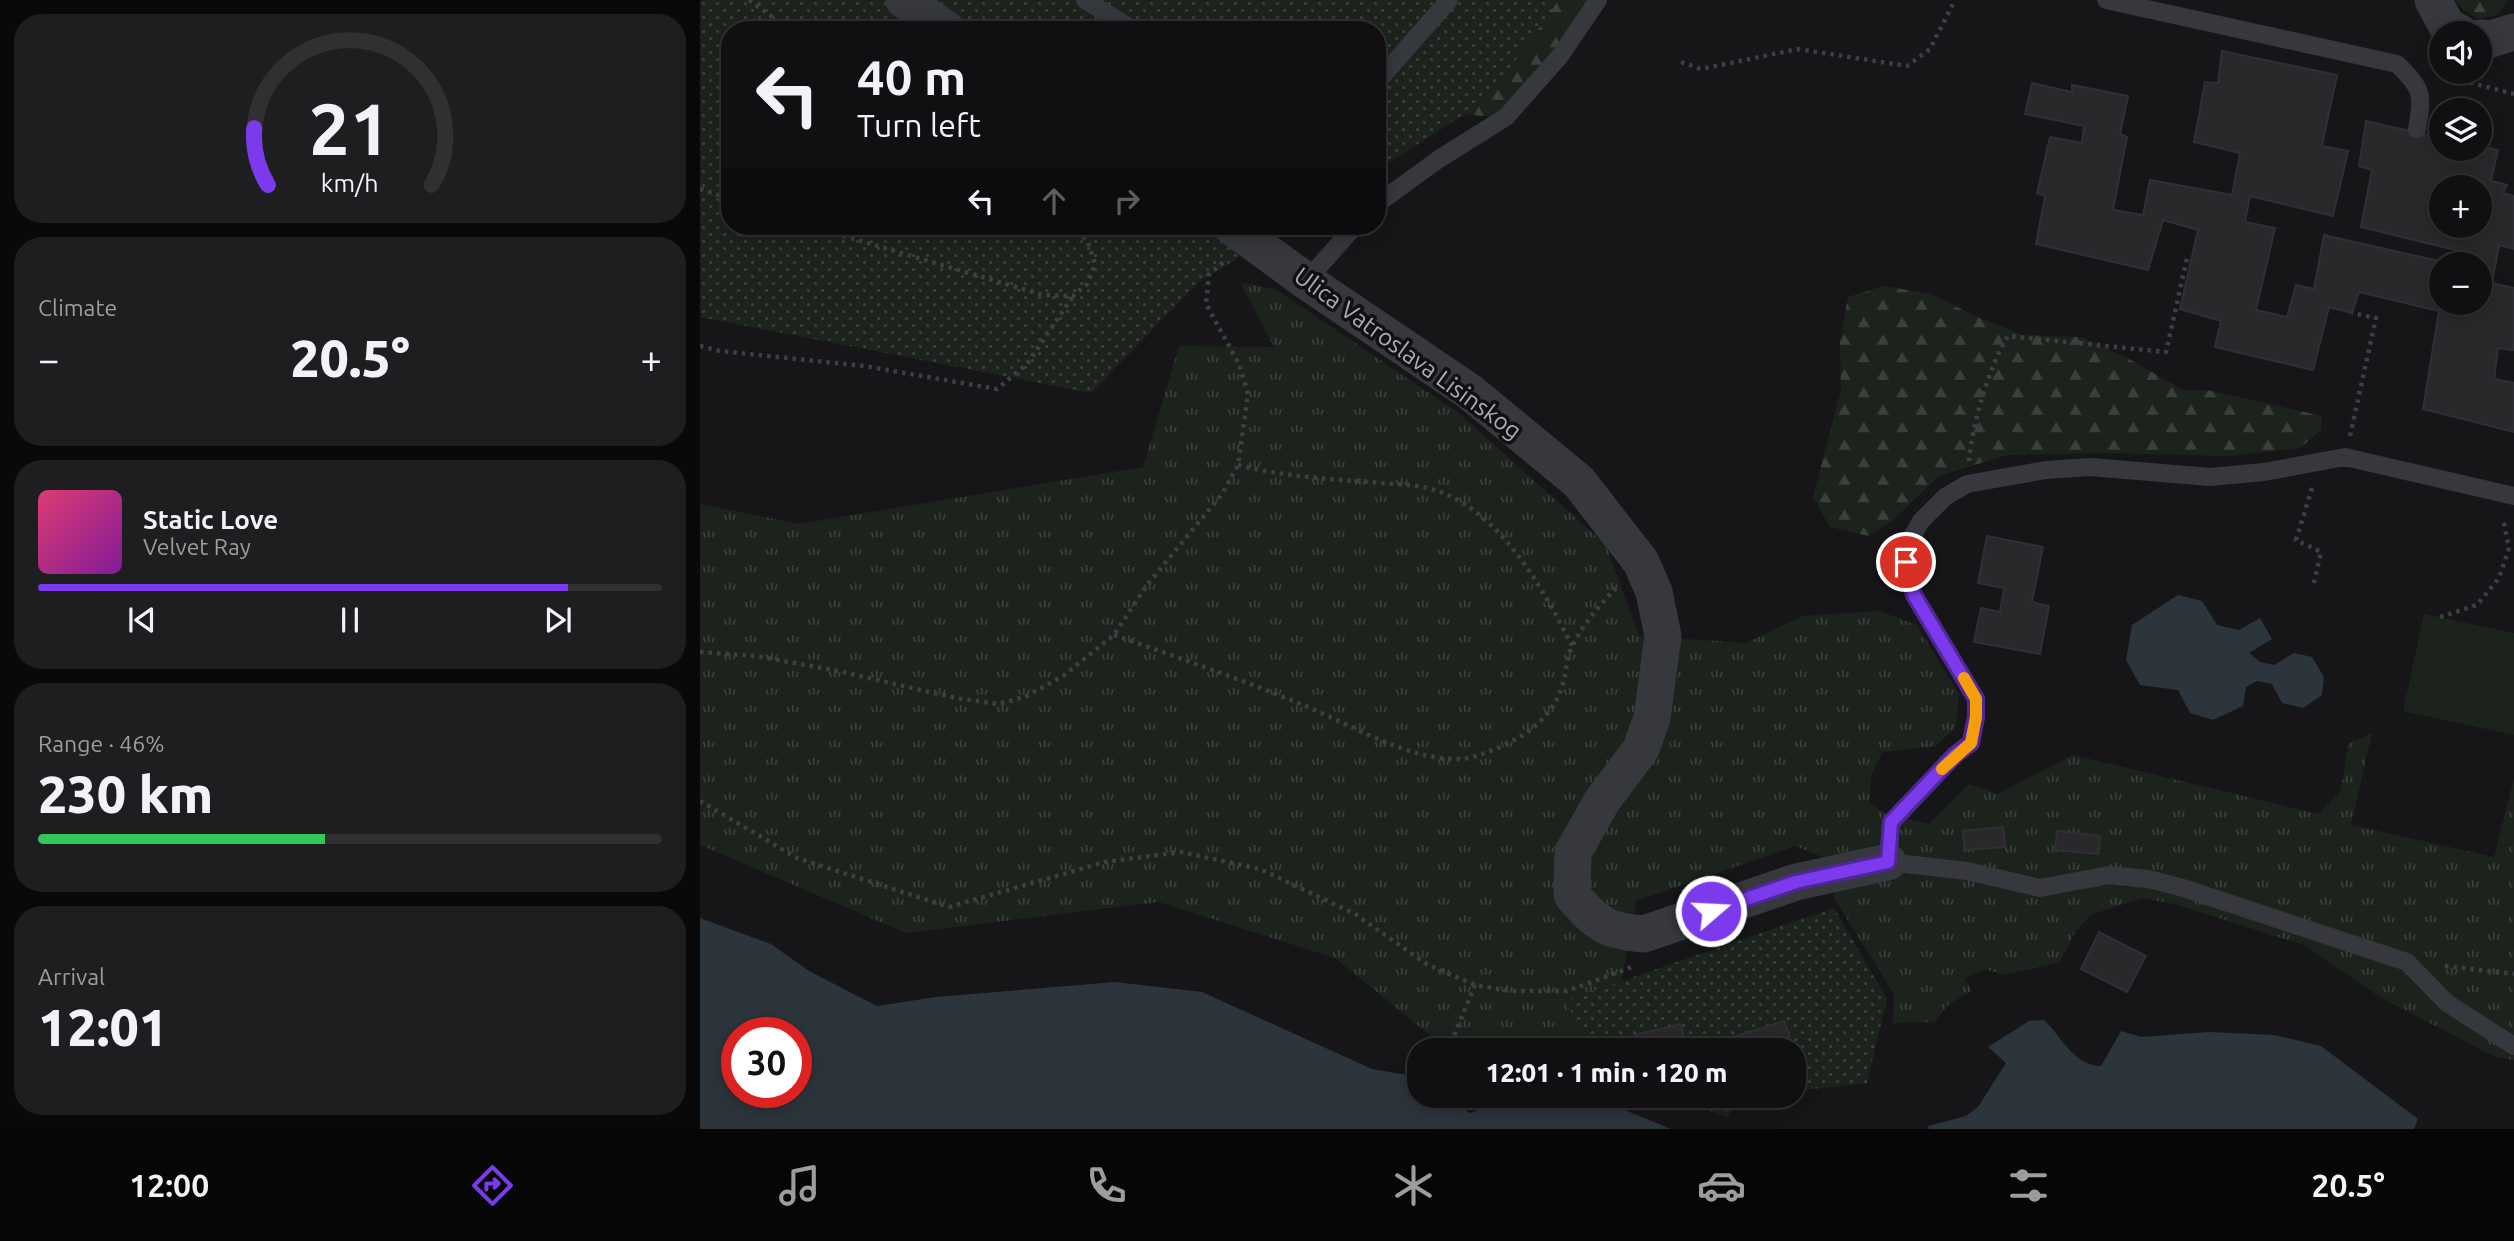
<!DOCTYPE html>
<meta charset="utf-8">
<style>
body{margin:0;font-family:Ubuntu,sans-serif;background:#1e1e20;color:#f1f3f6;height:100vh;display:flex;flex-direction:column;font-size:26px;white-space:nowrap}
*{box-sizing:border-box;margin:0}
p{font-size:23px;color:#9c9d9f}
.icon{flex:none;width:38px;height:38px;fill:none;stroke:currentColor;stroke-width:2;stroke-linecap:round;stroke-linejoin:round}
.map{position:relative;flex:1;overflow:hidden}
.drawer{display:flex;flex-direction:column;gap:14px;padding:14px;background:#09090a;width:700px}
.drawer>*{flex:none}
.banner{position:absolute;left:21px;top:21px;width:665px;height:214px;border-radius:28px;box-shadow:0 4px 18px #0003,0 0 0 2px #303032;background:#101012;color:#f1f3f6;overflow:hidden}
.buttons{position:absolute;left:1729px;top:21px;display:grid;gap:14px}
.buttons a{display:grid;place-items:center;width:63px;height:63px;border-radius:50%;background:#101012;box-shadow:0 4px 18px #0003,0 0 0 2px #303032;font-size:35px}
.speed{position:absolute;left:21px;top:1017px;display:flex;gap:14px;font-size:35px;font-weight:700;text-align:center}
.speed>*{display:grid;place-content:center;width:91px;height:91px;border-radius:50%;background:#101012;box-shadow:0 4px 18px #0003,0 0 0 2px #303032;line-height:1}
.speed .limit{border:10px solid #d22;background:#fff;color:#111}
.pin{position:absolute;display:grid;place-items:center;width:60px;height:60px;color:#fff;margin:-30px;border:4px solid #fff;border-radius:50%;box-shadow:0 2px 7px #0007}
.me{position:absolute;width:77px;margin:-38px;rotate:71deg;stroke-linejoin:round;filter:drop-shadow(0 0 5px #0008)}
.turn{display:flex;align-items:center;gap:24px;height:147px;padding:0 21px;font-size:32px}
.turn .icon{width:91px;height:91px;stroke-width:2.5}
.turn b{display:block;font-size:49px;line-height:60px}
.lanes{display:flex;align-items:center;height:66px;padding:0 21px;background:#0003;justify-content:center;gap:35px;direction:ltr}
.lanes .off{opacity:.35}
.big{font-size:52px;font-weight:800;line-height:1.1}
.drawer .card{flex:1;display:flex;flex-direction:column;justify-content:center;gap:10px;min-width:0;padding:0 24px;border-radius:28px;background:#1e1e20}
.drawer .dial{align-items:center;gap:0}
.dial svg{height:182px;overflow:visible;fill:none;stroke:#303032;stroke-width:7;stroke-linecap:round;text-anchor:middle}
.dial text{fill:#f1f3f6;stroke:none}
.song{display:flex;align-items:center;gap:21px}
.cover{width:84px;height:84px;border-radius:10px;background:linear-gradient(135deg,hsl(340 70% 55%),hsl(290 70% 35%))}
.played{height:7px;border-radius:4px;background:linear-gradient(90deg,#7c3aed 85%,#303032 85%)}
.keys{display:flex;justify-content:space-around;direction:ltr}
.heat{display:flex;justify-content:space-between;align-items:center;font-size:38px;direction:ltr}
.charge{height:10px;border-radius:5px;background:linear-gradient(90deg,#34c759 46%,#303032 0)}
.trip{position:absolute;left:707px;top:1038px;width:399px;height:70px;border-radius:28px;background:#101012;box-shadow:0 4px 18px #0003,0 0 0 2px #303032;font-weight:800;line-height:70px;text-align:center}
.tabs{display:flex;height:112px;justify-content:space-around;align-items:center;background:#060607;color:#9c9d9f}
.tabs .icon{width:49px;height:49px}
.tabs .on{color:#7c3aed}
.tabs b{font-size:32px;color:#f1f3f6}
main{display:flex;flex:1;min-height:0}
.map>svg:first-child{display:block}
.grass{fill:url(#grass-tufts)}
.forest{fill:url(#forest-firs)}
.park{fill:url(#park-dots)}
.pitch{fill:#1c231d}
.water{fill:#2c353c;fill-rule:evenodd}
.building{fill:#29292c;stroke:#303034;stroke-width:2;fill-rule:evenodd}
.lines{fill:none;stroke-linecap:round;stroke-linejoin:round}
.path{stroke:#3d3f44;stroke-width:4.5;stroke-dasharray:3.5 5;stroke-linecap:butt}
.service{stroke:#37383d;stroke-width:18}
.minor{stroke:#37383d;stroke-width:37}
.route-casing{stroke:#51269a;stroke-width:18}
.route{stroke:#7c3aed;stroke-width:12}
.slow{stroke:#f59e0b;stroke-width:12}
.labels{text-anchor:middle;dominant-baseline:central;stroke-width:7;stroke-linejoin:round;paint-order:stroke}
.street-label{font-size:24px;fill:#a8adb8;stroke:#111113}
</style>
<main>
<section class="drawer">
<div class="card dial"><svg viewBox="0 0 100 80">
<path d="M14 69A42 42 0 1 1 86 69"/>
<path d="M14 69A42 42 0 0 1 8 44" stroke="#7c3aed"/>
<text x="50" y="56" font-size="32" font-weight="700">21</text>
<text x="50" y="72" font-size="11">km/h</text>
</svg></div>
<div class="card"><p>Climate</p>
<div class="heat"><a>−</a><b class="big">20.5°</b><a>+</a></div>
</div>
<div class="card">
<div class="song"><i class="cover"></i><div><b>Static Love</b><p>Velvet Ray</p></div></div>
<div class="played"></div>
<div class="keys"><svg class="icon" aria-label="previous" viewBox="0 0 24 24"><path d="M18 5L8 12l10 7zM5 5v14"/></svg><svg class="icon" aria-label="pause" viewBox="0 0 24 24"><path d="M8 5v14M16 5v14"/></svg><svg class="icon" aria-label="next" viewBox="0 0 24 24"><path d="M6 5l10 7-10 7zM19 5v14"/></svg></div>
</div>
<div class="card"><p>Range · 46%</p><b class="big">230 km</b><div class="charge"></div></div>
<div class="card"><p>Arrival</p><b class="big">12:01</b></div>
</section>
<div class="map">
<svg width="1814" height="1129" viewBox="0 0 1814 1129">
<defs>
<pattern id="grass-tufts" width="24" height="20" patternUnits="userSpaceOnUse" patternTransform="scale(1.75)"><rect width="24" height="20" fill="#1c231d"/><path d="M3 7l-1-3M5 7V3M7 7l1-3M15 17l-1-3M17 17v-4M19 17l1-3" fill="none" stroke="#3a403c"/></pattern>
<pattern id="forest-firs" width="22" height="20" patternUnits="userSpaceOnUse" patternTransform="scale(1.75)"><rect width="22" height="20" fill="#1c231d"/><path d="M5 1l3.5 6h-7zM16 11l3.5 6h-7z" fill="#3a403c"/></pattern>
<pattern id="park-dots" width="8" height="8" patternUnits="userSpaceOnUse" patternTransform="scale(1.75)"><rect width="8" height="8" fill="#1c231d"/><path d="M2 2h.1M6 6h.1" fill="none" stroke="#3a403c" stroke-width="1.8" stroke-linecap="round"/></pattern>
</defs>
<rect width="100%" height="100%" fill="#161618"/>
<polygon class="grass" points="540,282 577,290 760,414 906,545 939,636 1046,643 1103,616 1179,611 1217,625 1259,694 1256,727 1236,746 1182,752 1171,776 1170,803 1185,814 1229,824 1269,784 1298,794 1373,755 1618,814 1641,791 1648,744 1672,733 1651,825 1794,857 1814,779 1814,1060 1795,1057 1680,997 1604,945 1475,904 1442,898 1390,915 1374,934 1360,962 1304,975 1285,969 1265,978 1271,991 1248,1005 1234,1022 1193,1023 1194,994 1134,898 1133,861 1095,846 936,901 909,1050 748,1050 635,958 459,902 206,933 0,845 0,504 99,524 443,467 479,346 574,347"/>
<g class="forest">
<polygon points="796,0 888,0 827,91 793,117 754,113"/>
<polygon points="1755,0 1808,0 1797,15 1778,19 1763,10"/>
<polygon points="1184,286 1231,294 1275,316 1323,335 1381,337 1429,359 1483,390 1507,390 1622,416 1621,430 1600,448 1528,456 1406,453 1307,455 1239,476 1194,519 1169,536 1130,527 1113,497 1141,390 1140,341 1148,297"/>
</g>
<g class="park">
<polygon points="0,0 859,0 787,100 677,170 677,30 30,30 30,226 588,226 498,283 391,393 0,317"/>
<polygon points="1134,908 1187,999 1167,1083 1094,1091 1094,1050 897,1050 864,1001"/>
<polygon points="961,1096 1057,1096 1042,1097 1027,1117"/>
</g>
<polygon class="pitch" points="1724,614 1814,633 1814,735 1703,711"/>
<g class="water">
<polygon points="1478,595 1502,601 1517,625 1539,630 1560,618 1572,639 1549,653 1560,662 1574,665 1594,653 1612,657 1624,677 1622,695 1603,708 1582,703 1572,684 1557,681 1546,687 1543,706 1513,720 1490,713 1478,690 1440,685 1426,660 1432,625"/>
<path d="M 0,918 L 71,944 L 109,971 L 177,1006 L 236,997 L 415,982 L 502,992 L 672,1069 L 719,1077 L 719,1096 L 745,1096 L 770,1113 L 792,1105 L 910,1104 L 971,1129 L 0,1129 ZM 37,1032 L 96,1032 L 96,1092 L 37,1092 Z"/>
<path d="M 1344,1020 C 1363,1038 1373,1065 1401,1066 L 1421,1031 L 1441,1037 L 1509,1032 L 1574,1035 L 1621,1046 L 1718,1119 L 1714,1129 L 1229,1129 L 1228,1126 L 1266,1116 L 1278,1107 L 1306,1063 L 1288,1047 L 1329,1021 Z"/>
</g>
<g class="building">
<path d="M 1522,51 L 1637,75 L 1622,146 L 1648,151 L 1633,216 L 1550,196 L 1545,222 L 1575,228 L 1556,310 L 1587,317 L 1596,285 L 1614,289 L 1624,235 L 1752,264 L 1741,264 L 1741,303 L 1780,303 L 1780,264 L 1776,264 L 1776,255 L 1661,227 L 1672,170 L 1659,166 L 1666,121 L 1741,138 L 1741,149 L 1780,149 L 1780,146 L 1798,150 L 1791,181 L 1807,185 L 1803,193 L 1814,196 L 1814,249 L 1799,245 L 1792,283 L 1814,288 L 1814,341 L 1813,350 L 1798,348 L 1794,379 L 1814,383 L 1814,432 L 1723,409 L 1739,311 L 1659,292 L 1652,313 L 1629,307 L 1613,370 L 1515,347 L 1521,321 L 1480,309 L 1498,230 L 1463,220 L 1448,270 L 1336,244 L 1345,196 L 1337,193 L 1350,137 L 1382,143 L 1384,126 L 1325,114 L 1332,83 L 1372,92 L 1372,85 L 1428,96 L 1420,134 L 1427,137 L 1413,210 L 1443,215 L 1450,180 L 1532,195 L 1540,153 L 1494,142 L 1505,82 L 1518,83 ZM 1741,187 L 1780,187 L 1780,226 L 1741,226 Z"/>
<polygon points="1287,536 1343,547 1332,602 1349,606 1340,654 1274,642 1281,608 1300,612 1304,588 1278,583"/>
<polygon points="1303,827 1305,847 1265,850 1263,831"/>
<polygon points="1357,831 1400,836 1398,854 1355,850"/>
<polygon points="1399,932 1446,956 1427,992 1381,969"/>
<polygon points="1084,1021 1099,1063 1094,1064 1094,1050 1042,1050 1037,1036"/>
<polygon points="981,1024 986,1047 975,1050 939,1050 935,1035"/>
</g>
<g class="lines">
<g class="path">
<polyline points="49,0 90,30"/>
<polyline points="981,62 1001,69 1098,49 1207,66 1230,49 1255,0"/>
<polyline points="1737,74 1814,94"/>
<polyline points="0,189 30,199"/>
<polyline points="110,226 343,295 373,296 387,284 395,264 388,242 373,226"/>
<polyline points="0,346 20,351 164,366 297,389 327,364 373,296"/>
<polyline points="1650,436 1676,318 1652,313"/>
<path d="M 1269,461 C 1272,425 1289,366 1308,336 L 1466,352 L 1488,254"/>
<path d="M 538,465 C 581,476 625,479 670,482 C 686,484 702,484 718,486 C 793,498 841,584 872,646"/>
<polyline points="1612,488 1596,540 1621,552 1613,587"/>
<polyline points="1740,617 1777,605 1799,578 1809,548 1803,519"/>
<path d="M 414,635 C 476,657 538,678 598,703 C 647,722 709,762 762,759 C 781,757 816,741 830,730 C 845,719 859,701 863,683 C 867,671 866,658 872,647 C 883,624 899,606 916,588"/>
<polyline points="0,652 56,656 138,671 256,698 298,704 325,697 363,676 414,635 447,585 522,494 538,465 548,394 539,364 506,304 509,274 525,261"/>
<polyline points="0,801 97,858 249,907 405,862 481,852 560,869 655,914 728,965 775,985 810,991 867,991 932,967"/>
<polyline points="1745,966 1814,974"/>
<polyline points="751,1043 775,985"/>
</g>
<g class="service">
<polyline points="385,0 434,30"/>
<path d="M 1406,0 L 1697,64 C 1723,89 1723,94 1717,129"/>
<polyline points="677,82 749,0"/>
<polyline points="677,204 739,159 806,117 860,56 898,0"/>
<polyline points="606,281 655,226"/>
<polyline points="1814,496 1645,457 1564,472 1510,477 1390,467 1346,470 1267,484 1245,497 1221,521 1208,544 1206,562 1214,595 1276,699 1276,717 1271,742 1255,755 1191,823 1188,862 1267,871 1340,888 1409,875 1448,879 1480,887 1707,962 1747,1003 1814,1046"/>
</g>
<g class="minor">
<polyline points="204,0 247,30"/>
<polyline points="1733,0 1747,26 1760,33"/>
<polyline points="1780,38 1791,39 1814,32"/>
<path d="M 531,226 L 606,281 L 770,392 L 879,482 L 941,562 L 954,592 L 963,636 L 952,718 L 941,749 L 902,801 L 873,852 L 872,895 C 897,924 905,931 944,934 L 1096,882 L 1188,862"/>
</g>
</g>
<g class="lines">
<defs>
<polyline id="route" points="1011,911 1096,882 1188,862 1191,822 1255,755 1271,743 1276,717 1276,699 1214,595 1206,562"/>
</defs>
<use href="#route" class="route-casing"/>
<use href="#route" class="route"/>
<polyline class="slow" points="1242,769 1271,743 1276,717 1276,699 1264,678"/>
</g>
<g class="labels">
<g class="street-label">
<text transform="translate(708 353) rotate(36)">Ulica Vatroslava Lisinskog</text>
</g>
</g>
</svg>
<div class="buttons">
<a><svg class="icon" aria-label="sound" viewBox="0 0 24 24"><path d="M4 9h4l5-4v14l-5-4H4zM17 9q2 3 0 6"/></svg></a>
<a><svg class="icon" aria-label="layers" viewBox="0 0 24 24"><path d="M12 4l9 5-9 5-9-5zM3 14l9 5 9-5"/></svg></a>
<a>+</a>
<a>−</a>
</div>
<div class="speed"><div class="limit">30</div></div>
<div class="pin" style="left:1206px;top:562px;background:#d93025"><svg class="icon" aria-label="arrive" viewBox="0 0 24 24"><path d="M6 21V4h12l-3 4 3 4H6"/></svg></div>
<svg class="me" style="left:1011px;top:911px" viewBox="-20 -20 40 40"><circle r="17" fill="#7c3aed" stroke="#fff" stroke-width="3"/><path d="M0-11L8 9 0 5-8 9z" fill="#fff"/></svg>
<div class="trip">12:01 · 1 min · 120 m</div>
<div class="banner">
<div class="turn"><svg class="icon" aria-label="left" viewBox="0 0 24 24"><path d="M17 20v-9H6M10 6l-5 5 5 5"/></svg><div><b>40 m</b>Turn left</div></div>
<div class="lanes"><svg class="icon" aria-label="left" viewBox="0 0 24 24"><path d="M17 20v-9H6M10 6l-5 5 5 5"/></svg><svg class="icon off" aria-label="ahead" viewBox="0 0 24 24"><path d="M12 20V5M6 11l6-6 6 6"/></svg><svg class="icon off" aria-label="right" viewBox="0 0 24 24"><path d="M7 20v-9h11M14 6l5 5-5 5"/></svg></div>
</div>
</div>
</main>
<nav class="tabs">
<b>12:00</b>
<svg class="icon on" aria-label="directions" viewBox="0 0 24 24"><path d="M12 3l9 9-9 9-9-9zM9 14v-3h6M13 9l2 2-2 2"/></svg>
<svg class="icon" aria-label="music" viewBox="0 0 24 24"><path d="M9 18V5l10-2v13"/><circle cx="6" cy="18" r="3"/><circle cx="16" cy="16" r="3"/></svg>
<svg class="icon" aria-label="phone" viewBox="0 0 24 24"><path d="M5 4h4l2 5-3 2q2 4 5 5l2-3 5 2v4C11 20 4 13 5 4z"/></svg>
<svg class="icon" aria-label="climate" viewBox="0 0 24 24"><path d="M12 3v18M4 7l16 10M4 17L20 7"/></svg>
<svg class="icon" aria-label="car" viewBox="0 0 24 24"><path d="M5 17H2v-5l4-1 3-4h7l3 4 3 1v5h-3M9 17h6M6 11h13"/><circle cx="7" cy="17" r="2"/><circle cx="17" cy="17" r="2"/></svg>
<svg class="icon" aria-label="filters" viewBox="0 0 24 24"><path d="M4 7h16M4 17h16"/><circle cx="9" cy="7" r="2"/><circle cx="15" cy="17" r="2"/></svg>
<b>20.5°</b>
</nav>
